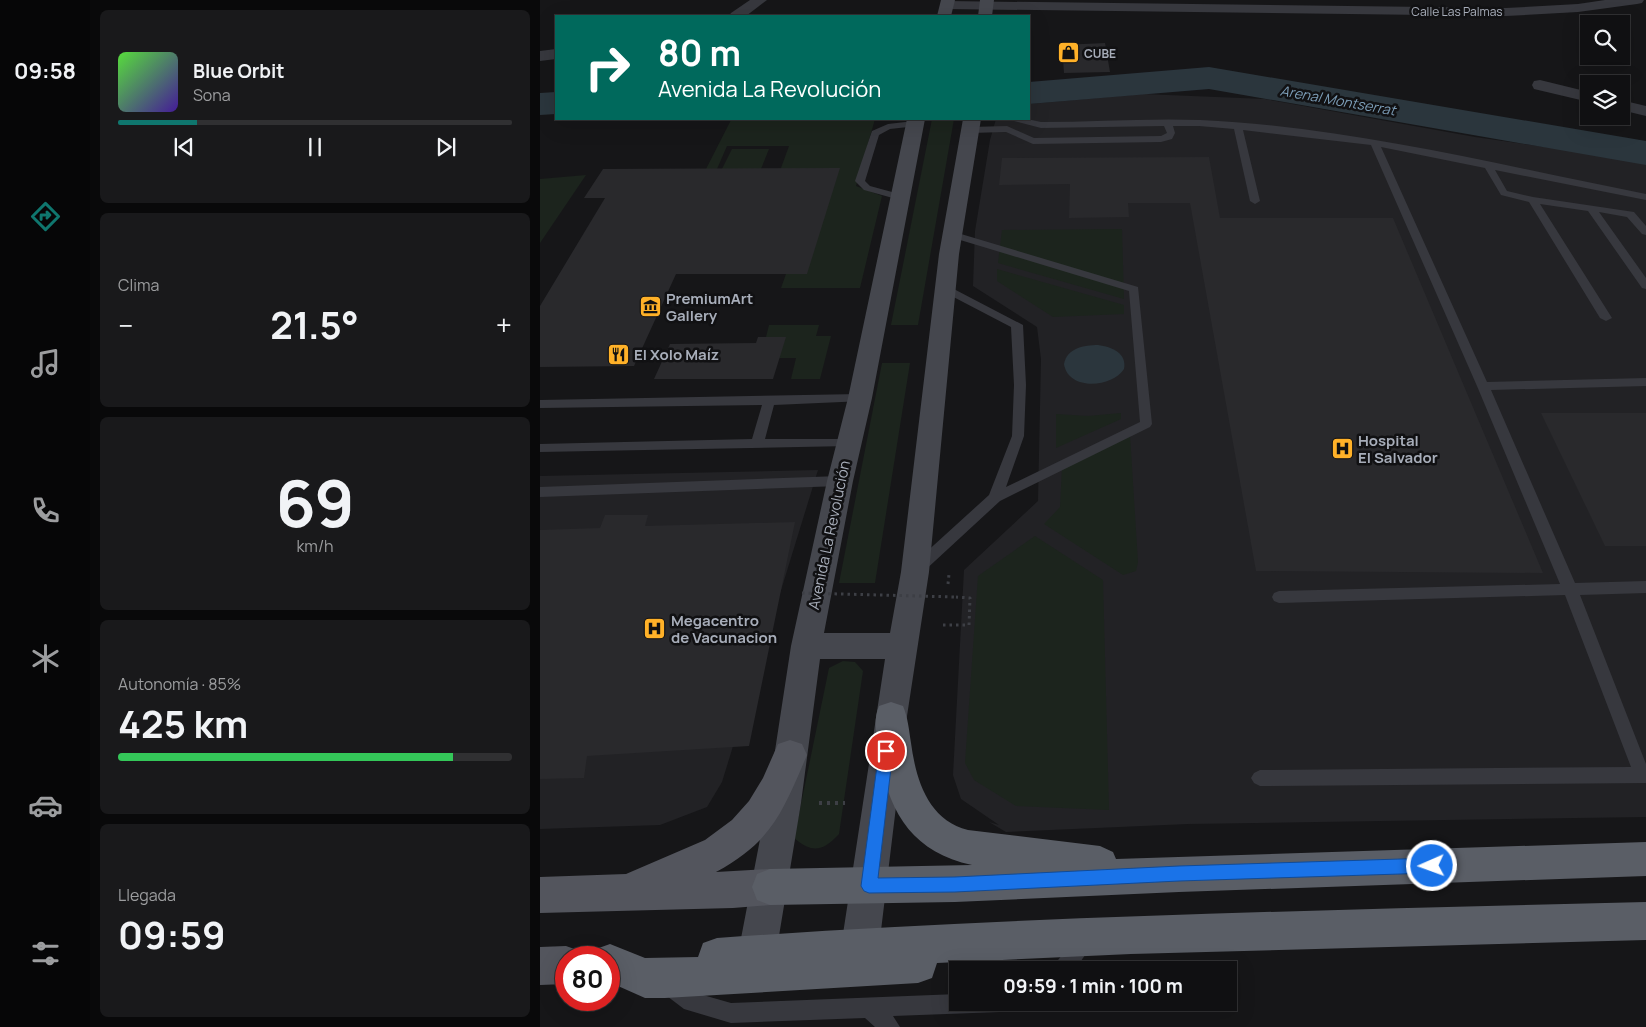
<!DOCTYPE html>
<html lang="es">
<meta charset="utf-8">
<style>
body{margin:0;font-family:Manrope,sans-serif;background:#19191b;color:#f1f3f6;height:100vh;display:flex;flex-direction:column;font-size:19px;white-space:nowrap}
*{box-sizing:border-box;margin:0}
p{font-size:16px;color:#9c9d9f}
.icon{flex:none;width:28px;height:28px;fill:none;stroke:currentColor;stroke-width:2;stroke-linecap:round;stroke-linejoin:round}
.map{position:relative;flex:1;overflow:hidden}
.drawer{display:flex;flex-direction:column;gap:10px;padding:10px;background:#09090a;width:450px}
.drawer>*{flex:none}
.banner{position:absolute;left:15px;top:15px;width:475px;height:105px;border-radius:0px;box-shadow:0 5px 20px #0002,0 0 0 1px #303032;background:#00695c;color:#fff;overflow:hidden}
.buttons{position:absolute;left:1040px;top:15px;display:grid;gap:10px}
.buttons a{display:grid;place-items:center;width:50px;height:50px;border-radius:0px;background:#101012;box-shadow:0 5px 20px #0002,0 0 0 1px #303032;font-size:25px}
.speed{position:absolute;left:15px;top:946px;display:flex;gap:10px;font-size:25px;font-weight:700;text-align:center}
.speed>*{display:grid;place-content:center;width:65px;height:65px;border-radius:50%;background:#101012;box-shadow:0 5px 20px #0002,0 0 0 1px #303032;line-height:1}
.speed .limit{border:8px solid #d22;background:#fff;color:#111}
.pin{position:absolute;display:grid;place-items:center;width:42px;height:42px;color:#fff;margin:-21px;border:2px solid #fff;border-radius:50%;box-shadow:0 1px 5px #0007}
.me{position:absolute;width:55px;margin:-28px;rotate:268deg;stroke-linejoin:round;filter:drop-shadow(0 0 4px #0008)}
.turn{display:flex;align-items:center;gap:18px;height:105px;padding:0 20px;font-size:22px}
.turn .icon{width:65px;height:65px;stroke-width:2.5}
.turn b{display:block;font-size:35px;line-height:42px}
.big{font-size:38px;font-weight:700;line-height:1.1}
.drawer .widget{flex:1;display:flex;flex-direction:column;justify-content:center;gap:8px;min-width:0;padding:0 18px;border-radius:8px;background:#19191b}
.drawer .dial{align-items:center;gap:0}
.dial b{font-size:65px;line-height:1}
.song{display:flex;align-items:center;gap:15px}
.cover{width:60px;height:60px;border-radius:8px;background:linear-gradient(135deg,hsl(110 70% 55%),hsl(260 70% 35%))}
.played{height:5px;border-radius:2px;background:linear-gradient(90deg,#0f766e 20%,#303032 20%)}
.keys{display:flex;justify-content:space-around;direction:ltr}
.heat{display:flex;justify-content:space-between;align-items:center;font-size:28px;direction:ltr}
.charge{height:8px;border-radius:4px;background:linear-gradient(90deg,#34c759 85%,#303032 0)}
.trip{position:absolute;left:409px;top:961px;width:288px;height:50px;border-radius:0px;background:#101012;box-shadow:0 5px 20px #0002,0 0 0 1px #303032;font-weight:700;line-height:50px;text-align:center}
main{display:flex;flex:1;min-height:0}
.dock{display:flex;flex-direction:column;width:90px;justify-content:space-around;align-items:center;background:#060607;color:#9c9d9f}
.dock .icon{width:35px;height:35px}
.dock .active{color:#0f766e}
.dock b{font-size:22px;color:#f1f3f6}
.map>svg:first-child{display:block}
.built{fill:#222225}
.green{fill:#1c241d}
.water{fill:#2b363d}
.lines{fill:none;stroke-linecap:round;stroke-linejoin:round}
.river{fill:#2b363d;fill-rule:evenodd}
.building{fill:#29292c}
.path-far1{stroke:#3d3f45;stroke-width:3;stroke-dasharray:2.5 4;stroke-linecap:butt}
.path{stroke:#3d3f45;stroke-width:4;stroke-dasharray:3 5;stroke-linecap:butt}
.service{fill:#37383e;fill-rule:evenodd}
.minor{fill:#37383e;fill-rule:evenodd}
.secondary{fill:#45474e;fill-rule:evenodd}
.primary{fill:#53555d;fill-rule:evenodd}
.trunk{fill:#5a5e66;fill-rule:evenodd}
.path-bridge{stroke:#3d3f45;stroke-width:3;stroke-dasharray:2.5 4;stroke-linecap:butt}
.route{fill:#1a73e8;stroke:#114b97}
.labels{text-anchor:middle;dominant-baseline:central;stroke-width:5;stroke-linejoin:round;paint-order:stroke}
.far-street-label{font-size:12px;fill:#a7adb9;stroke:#111113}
.far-poi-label{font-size:12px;font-weight:bold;fill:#a7adb9;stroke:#111113;text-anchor:start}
.far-water-label{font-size:14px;font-style:italic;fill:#7c9db7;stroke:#111113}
.poi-label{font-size:15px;font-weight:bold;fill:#a7adb9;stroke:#111113;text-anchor:start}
.street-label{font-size:15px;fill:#a7adb9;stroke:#111113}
</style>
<main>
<nav class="dock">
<b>09:58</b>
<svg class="icon active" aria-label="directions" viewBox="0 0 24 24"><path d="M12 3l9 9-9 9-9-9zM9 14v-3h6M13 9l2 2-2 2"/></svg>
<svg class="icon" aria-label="music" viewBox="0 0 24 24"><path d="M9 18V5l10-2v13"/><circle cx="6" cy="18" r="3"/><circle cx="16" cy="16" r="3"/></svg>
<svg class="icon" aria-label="phone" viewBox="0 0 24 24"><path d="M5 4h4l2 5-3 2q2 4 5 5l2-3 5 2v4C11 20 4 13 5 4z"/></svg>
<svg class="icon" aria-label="climate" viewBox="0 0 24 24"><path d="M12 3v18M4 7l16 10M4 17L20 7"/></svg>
<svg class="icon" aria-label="car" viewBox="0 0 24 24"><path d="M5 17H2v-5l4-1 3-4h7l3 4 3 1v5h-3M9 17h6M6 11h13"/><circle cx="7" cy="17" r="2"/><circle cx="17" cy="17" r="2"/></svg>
<svg class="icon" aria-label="filters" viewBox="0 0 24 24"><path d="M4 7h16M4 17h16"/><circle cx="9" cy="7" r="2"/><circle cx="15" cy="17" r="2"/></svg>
</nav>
<section class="drawer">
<div class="widget">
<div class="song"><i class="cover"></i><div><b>Blue Orbit</b><p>Sona</p></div></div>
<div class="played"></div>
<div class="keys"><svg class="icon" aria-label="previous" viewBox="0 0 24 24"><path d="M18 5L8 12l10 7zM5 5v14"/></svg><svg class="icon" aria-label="pause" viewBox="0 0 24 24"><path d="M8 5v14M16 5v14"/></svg><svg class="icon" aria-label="next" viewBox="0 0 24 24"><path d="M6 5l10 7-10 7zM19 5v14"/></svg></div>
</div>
<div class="widget"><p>Clima</p>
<div class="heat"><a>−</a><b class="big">21.5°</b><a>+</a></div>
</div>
<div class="widget dial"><b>69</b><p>km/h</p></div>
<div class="widget"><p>Autonomía · 85%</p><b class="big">425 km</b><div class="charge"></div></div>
<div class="widget"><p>Llegada</p><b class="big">09:59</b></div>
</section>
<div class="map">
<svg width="1106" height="1027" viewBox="0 0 1106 1027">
<rect width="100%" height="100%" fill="#161618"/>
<g class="built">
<polygon points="603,94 725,99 935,137 1106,161 1106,817 648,824 466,832 449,822 459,825 421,799 413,775 424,570 498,501 501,359 497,327 433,286 435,231 450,140 456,119 489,119 489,104"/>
<polygon points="278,470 182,782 167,807 120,825 0,829 0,476"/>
</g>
<g class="green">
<polygon points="335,119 316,186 342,196 320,288 241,288 246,274 241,168 249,146 187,146 177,169 166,169 191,120"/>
<polygon points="392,119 414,119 378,325 351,325"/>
<polygon points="192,149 229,149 221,169 182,169"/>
<polygon points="46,175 0,243 0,179"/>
<polygon points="582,229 584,299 458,263 462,230"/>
<polygon points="457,269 584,305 584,314 513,317 457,281"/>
<polygon points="229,325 279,325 276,336 291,336 280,379 251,379 256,358 239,358 226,337"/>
<polygon points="342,363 370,363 335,583 299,583"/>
<polygon points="581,413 581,419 516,448 516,414 548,416"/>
<polygon points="590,435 598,562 596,571 583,575 504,524 520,507 522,467"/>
<polygon points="495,536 563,580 569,810 476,806 434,780 425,763 438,576"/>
<path d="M 303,661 L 315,662 L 323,671 L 299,834 C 283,851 273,854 254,838 L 289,668 Z"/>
</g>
<path class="water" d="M 558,345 C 572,347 587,353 584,369 C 572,388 528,391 524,364 C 527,348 544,345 558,345 Z"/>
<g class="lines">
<g class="river">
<polygon points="669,67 1106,141 1106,165 669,89 489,104 489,82"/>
<polygon points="16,92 16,114 0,115 0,93"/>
</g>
</g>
<g class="building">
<polygon points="565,43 570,72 524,73 522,45"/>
<polygon points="669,157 680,218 853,218 1003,573 716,571 650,203 588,203 589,217 529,218 530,184 459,185 462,158"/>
<polygon points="300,168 267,274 136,274 94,366 0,367 0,306 65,198 44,198 63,169"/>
<polygon points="218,337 246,337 233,379 114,379 130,344 216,343"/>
<polygon points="1001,413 1106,413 1106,546 1065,546"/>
<polygon points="65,515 108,515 105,526 255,522 209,746 47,756 44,778 0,779 0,530 60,528"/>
</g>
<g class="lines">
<g class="path-far1">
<polyline points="408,584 409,574"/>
<polyline points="403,625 429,625 430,598 416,597"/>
</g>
<polyline class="path" points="279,803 305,803"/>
<g class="service">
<path d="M 473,119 L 487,119 L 501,122 C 554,122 607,118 660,120 C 810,127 959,165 1106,194 L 1106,200 L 955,170 L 967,191 L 993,197 L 1094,212 L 1106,226 L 1106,235 L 1102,234 L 1087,217 L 1059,212 L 1106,278 L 1106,289 L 1102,288 L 1048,211 L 1000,204 L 1072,318 L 1066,321 L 1060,318 L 989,202 L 961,195 L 945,168 L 841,147 L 947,382 L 1106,378 L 1106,386 L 951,390 L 1035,583 L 1106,581 L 1106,593 L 1040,595 L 1106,764 L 1106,783 L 720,786 L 714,783 L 711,778 L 714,773 L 720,770 L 1091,767 L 1025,595 L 739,603 L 734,601 L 732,597 L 734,593 L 739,591 L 1020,584 L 937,386 L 831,145 L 703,130 L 720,201 L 715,204 L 710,201 L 694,129 L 659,126 L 633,126 L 635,133 L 632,139 L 621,142 L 493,144 L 466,132 L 430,133 L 426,130 L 430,127 L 467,126 L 494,138 L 621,136 L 627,133 L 624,126 L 501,128 L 474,121 Z"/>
<polygon points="374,121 378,124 377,126 350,129 339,135 325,181 330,186 363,195 363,199 360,200 324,190 315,181 332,131 348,124"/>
<polygon points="411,231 598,287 612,424 610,427 460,501 382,573 377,575 372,573 370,569 372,565 449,495 472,436 474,385 471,327 402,291 401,289 402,287 410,287 483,325 486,385 484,436 466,487 600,422 589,291 407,236 406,234"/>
<polygon points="320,394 326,398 324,401 234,405 225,439 314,439 315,442 314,445 309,446 0,452 0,444 212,439 222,405 0,408 0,400"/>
<polygon points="300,476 305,478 307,481 305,484 300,486 0,497 0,487"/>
<path d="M 535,945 L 542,948 L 545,955 L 535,970 L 512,970 C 517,960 525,950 535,945 Z"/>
<polygon points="130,976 156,993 191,1003 418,994 418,1002 470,1002 467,1009 460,1012 353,1016 360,1027 335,1027 325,1018 191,1023 144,1009 123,993 120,986 123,979"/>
</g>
<g class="minor">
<polygon points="210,0 227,0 206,16 189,16 191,13"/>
<polygon points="1065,0 1104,0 1102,3 1097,4 1038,12 966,16 407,9 402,8 400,5 402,2 407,1 966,8 1038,4"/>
<polygon points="16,49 16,59 0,61 0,51"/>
<polygon points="1000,80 1049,92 1049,102 994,89 992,85 994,81"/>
<polygon points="1081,100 1106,106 1106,116 1081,110"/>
</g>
<g class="secondary">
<polygon points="401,0 415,0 411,16 397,16"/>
<polygon points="440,0 454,0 452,16 438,16"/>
<polygon points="367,119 385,119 332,398 313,481 284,633 350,633 361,572 399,254 423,119 441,119 419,254 389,572 367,716 339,947 334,961 320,966 306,961 301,947 345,659 280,659 261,803 236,954 231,968 217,973 203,968 198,954 227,803 251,646 287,481 308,398"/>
</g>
<g class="primary">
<path d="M 250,740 L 262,744 L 267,755 C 243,811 232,842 176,872 L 230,869 L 243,874 L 248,887 L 243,900 L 230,905 L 193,908 L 0,913 L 0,877 L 86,874 L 165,840 L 192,820 L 209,801 L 223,778 L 238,744 Z"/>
<polygon points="26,946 40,951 42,958 26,958 26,984 0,985 0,947"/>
</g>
<g class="trunk">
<path d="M 351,702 L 363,706 C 368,718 369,730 371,743 C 376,780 388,820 428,830 L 560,846 L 573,852 L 576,859 L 1106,842 L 1106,876 L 639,892 L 415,902 L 230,905 L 217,900 L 212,887 L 217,874 L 230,869 L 432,865 C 371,852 347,810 339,751 C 336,736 333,720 339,706 Z"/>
<path d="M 1106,902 L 1106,940 L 591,954 L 397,963 L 392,978 L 378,983 L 125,998 L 105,998 L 69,982 L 69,958 L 53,958 L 56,949 L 70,944 L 105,958 L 158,957 L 163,943 L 177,938 C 486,916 796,910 1106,902 Z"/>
</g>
<polyline class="path-bridge" points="262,593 416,597"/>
</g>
<polygon class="route" points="346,745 351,747 353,751 338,878 415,877 639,866 892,858 897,861 899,866 897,871 892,873 639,881 415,892 329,893 324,891 321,886 339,751 341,747"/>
<defs>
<symbol id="shop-square" viewBox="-11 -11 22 22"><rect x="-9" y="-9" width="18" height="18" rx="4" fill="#ffb128" stroke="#111113"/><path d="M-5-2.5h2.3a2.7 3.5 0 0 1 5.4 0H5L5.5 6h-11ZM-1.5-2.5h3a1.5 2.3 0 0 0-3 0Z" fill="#111"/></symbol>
<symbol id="museum-square" viewBox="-11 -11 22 22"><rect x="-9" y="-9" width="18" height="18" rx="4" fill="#ffb128" stroke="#111113"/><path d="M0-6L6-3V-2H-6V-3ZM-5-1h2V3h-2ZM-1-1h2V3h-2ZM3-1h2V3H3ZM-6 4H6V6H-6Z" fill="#111"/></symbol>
<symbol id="restaurant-square" viewBox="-11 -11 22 22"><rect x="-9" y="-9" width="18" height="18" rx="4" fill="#ffb128" stroke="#111113"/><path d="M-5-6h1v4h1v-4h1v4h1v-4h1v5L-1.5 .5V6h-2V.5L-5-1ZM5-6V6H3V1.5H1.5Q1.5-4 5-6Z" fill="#111"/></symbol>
<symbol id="hospital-square" viewBox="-11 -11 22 22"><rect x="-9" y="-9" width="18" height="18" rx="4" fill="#ffb128" stroke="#111113"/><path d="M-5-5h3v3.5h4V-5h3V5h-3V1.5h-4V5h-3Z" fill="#111"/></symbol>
</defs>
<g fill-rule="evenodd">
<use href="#shop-square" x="516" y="40" width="25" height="25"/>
<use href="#museum-square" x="98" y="294" width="25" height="25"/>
<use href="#restaurant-square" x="66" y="342" width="25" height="25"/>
<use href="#hospital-square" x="790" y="436" width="25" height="25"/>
<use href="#hospital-square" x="102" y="616" width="25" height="25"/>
</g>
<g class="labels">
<g class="far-street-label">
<text x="917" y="11">Calle Las Palmas</text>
</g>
<g class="far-poi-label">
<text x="544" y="53">CUBE</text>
</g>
<g class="far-water-label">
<text transform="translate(798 100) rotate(10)">Arenal Montserrat</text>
</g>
<g class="poi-label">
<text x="126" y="298">PremiumArt<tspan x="126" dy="17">Gallery</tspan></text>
<text x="94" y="354">El Xolo Maíz</text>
<text x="818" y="440">Hospital<tspan x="818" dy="17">El Salvador</tspan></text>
<text x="131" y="620">Megacentro<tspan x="131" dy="17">de Vacunacion</tspan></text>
</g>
<g class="street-label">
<text transform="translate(289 535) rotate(-78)">Avenida La Revolución</text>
</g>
</g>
</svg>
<div class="buttons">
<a><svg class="icon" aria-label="search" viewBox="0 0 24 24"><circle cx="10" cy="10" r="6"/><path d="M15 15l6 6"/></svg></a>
<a><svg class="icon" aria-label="layers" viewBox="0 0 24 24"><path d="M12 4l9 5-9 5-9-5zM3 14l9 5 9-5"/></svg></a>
</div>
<div class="speed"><div class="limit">80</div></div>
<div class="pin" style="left:346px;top:751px;background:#d93025"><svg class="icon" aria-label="arrive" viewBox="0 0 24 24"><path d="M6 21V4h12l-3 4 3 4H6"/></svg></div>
<svg class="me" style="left:892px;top:866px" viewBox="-20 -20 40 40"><circle r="17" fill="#1a73e8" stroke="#fff" stroke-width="3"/><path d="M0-11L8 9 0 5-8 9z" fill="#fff"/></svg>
<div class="trip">09:59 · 1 min · 100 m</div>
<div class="banner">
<div class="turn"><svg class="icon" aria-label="right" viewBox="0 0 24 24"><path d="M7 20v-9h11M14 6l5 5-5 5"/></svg><div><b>80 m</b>Avenida La Revolución</div></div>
</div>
</div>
</main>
